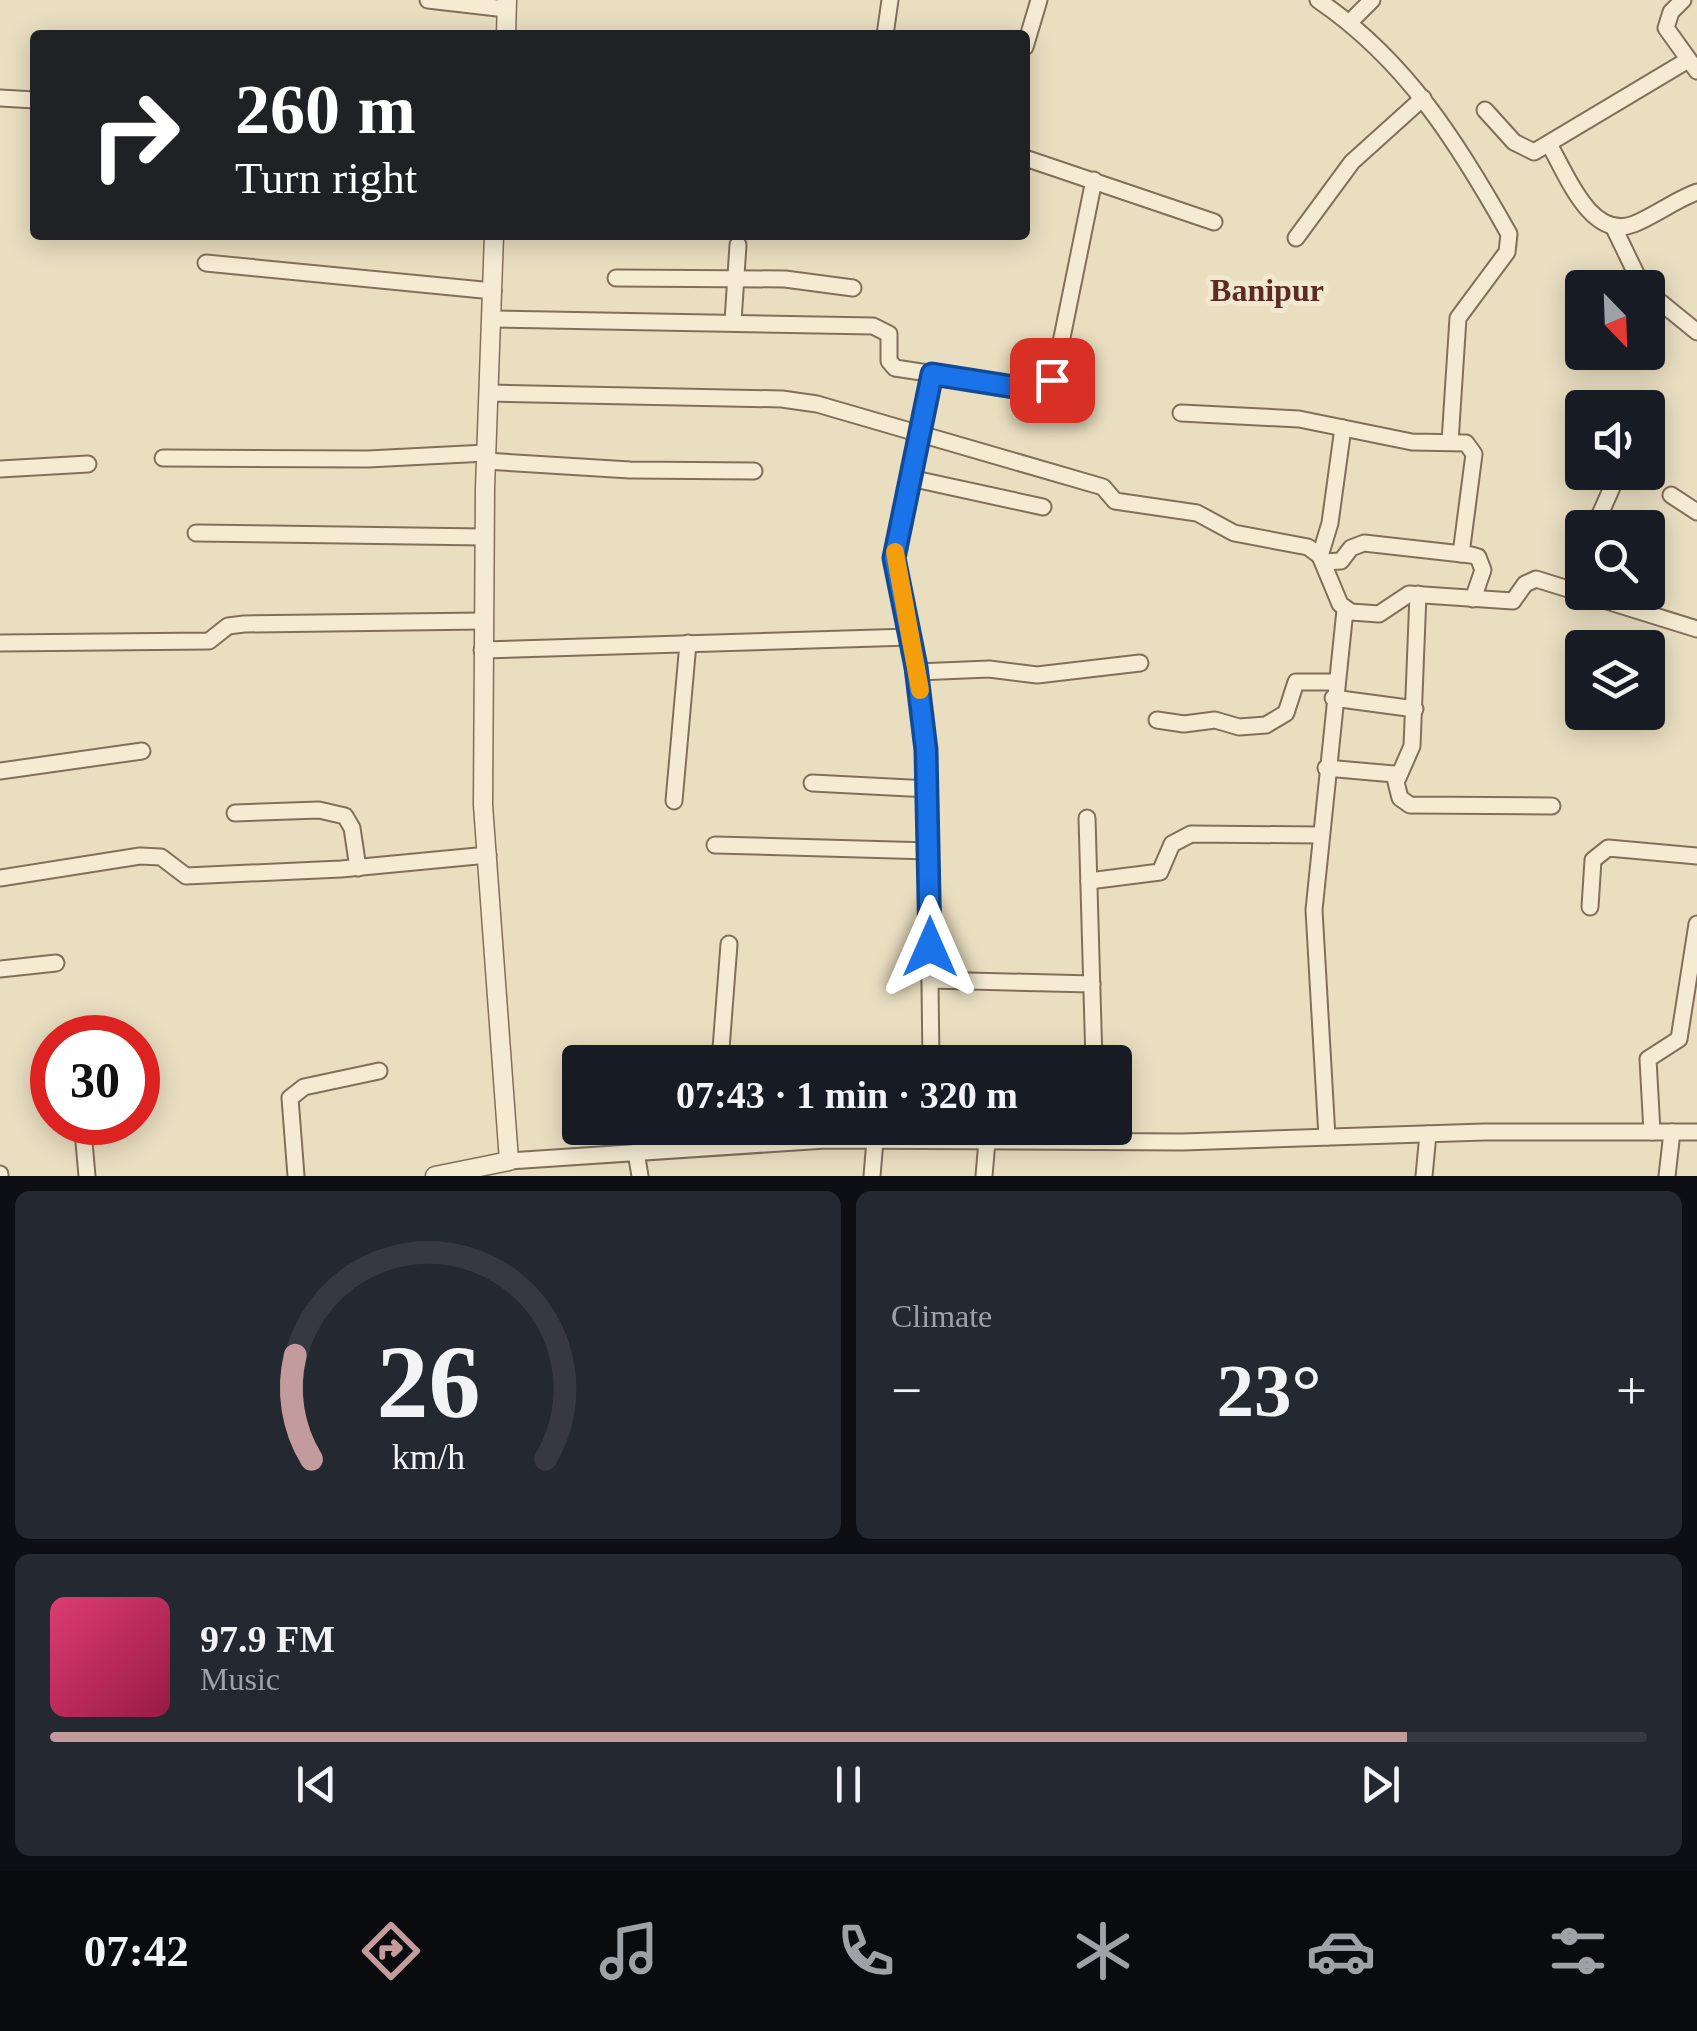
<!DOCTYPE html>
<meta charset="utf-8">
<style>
body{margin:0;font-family:"Times New Roman",serif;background:#242831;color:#f1f3f6;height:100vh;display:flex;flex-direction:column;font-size:38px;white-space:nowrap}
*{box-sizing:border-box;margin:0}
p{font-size:32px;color:#9ea1a6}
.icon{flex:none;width:55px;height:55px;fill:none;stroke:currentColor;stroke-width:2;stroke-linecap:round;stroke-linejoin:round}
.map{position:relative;height:1176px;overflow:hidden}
.sheet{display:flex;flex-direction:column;gap:15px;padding:15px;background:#0d0f14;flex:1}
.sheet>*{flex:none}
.hud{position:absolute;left:30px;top:30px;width:1000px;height:210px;border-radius:10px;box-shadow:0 5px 25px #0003;background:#202124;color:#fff;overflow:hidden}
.needle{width:65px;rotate:157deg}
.tools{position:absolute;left:1565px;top:270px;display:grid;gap:20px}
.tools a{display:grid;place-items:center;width:100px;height:100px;border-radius:10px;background:#171b24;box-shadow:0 5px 25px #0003;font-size:50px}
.speed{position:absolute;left:30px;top:1015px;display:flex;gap:20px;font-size:50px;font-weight:700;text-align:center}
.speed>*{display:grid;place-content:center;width:130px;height:130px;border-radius:50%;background:#171b24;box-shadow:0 5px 25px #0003;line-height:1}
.speed .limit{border:15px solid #d22;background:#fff;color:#111}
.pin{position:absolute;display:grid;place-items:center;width:85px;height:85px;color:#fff;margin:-42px;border-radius:20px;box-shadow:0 5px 15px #0006}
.me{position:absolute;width:110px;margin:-55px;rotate:0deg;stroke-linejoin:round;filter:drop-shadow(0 0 8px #0008)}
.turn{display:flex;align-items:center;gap:35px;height:210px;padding:0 40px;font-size:45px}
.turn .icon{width:130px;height:130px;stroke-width:2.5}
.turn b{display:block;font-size:70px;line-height:85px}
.big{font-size:75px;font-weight:600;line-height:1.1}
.sheet .widget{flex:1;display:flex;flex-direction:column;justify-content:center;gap:15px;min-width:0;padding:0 35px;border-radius:15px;background:#242831}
.sheet .dial{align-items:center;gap:0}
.dial svg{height:260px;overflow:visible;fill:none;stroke:#363941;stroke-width:7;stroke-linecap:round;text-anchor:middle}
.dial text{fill:#f1f3f6;stroke:none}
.song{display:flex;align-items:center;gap:30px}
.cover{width:120px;height:120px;border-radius:15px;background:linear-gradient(135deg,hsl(340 70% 55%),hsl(340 70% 35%))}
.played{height:10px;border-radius:5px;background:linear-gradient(90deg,#c39b9c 85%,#363941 85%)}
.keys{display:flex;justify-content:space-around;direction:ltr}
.heat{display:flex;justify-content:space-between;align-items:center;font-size:55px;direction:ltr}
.sheet .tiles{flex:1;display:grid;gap:15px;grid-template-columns:1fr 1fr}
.widget:last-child{grid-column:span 2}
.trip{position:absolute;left:562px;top:1045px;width:570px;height:100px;border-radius:10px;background:#171b24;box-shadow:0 5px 25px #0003;font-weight:600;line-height:100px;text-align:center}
.menu{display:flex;height:160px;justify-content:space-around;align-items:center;background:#090b0e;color:#9ea1a6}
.menu .icon{width:70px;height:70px}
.menu .selected{color:#c39b9c}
.menu b{font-size:45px;color:#f1f3f6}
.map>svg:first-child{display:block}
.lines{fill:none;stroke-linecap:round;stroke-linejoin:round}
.minor-casing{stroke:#816f5a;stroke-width:19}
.tertiary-casing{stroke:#816f5a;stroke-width:21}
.minor{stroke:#f5ebd2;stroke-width:15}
.tertiary{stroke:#f5ebd2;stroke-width:18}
.route-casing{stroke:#114b97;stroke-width:25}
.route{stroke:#1a73e8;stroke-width:18}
.slow{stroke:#f59e0b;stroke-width:18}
.labels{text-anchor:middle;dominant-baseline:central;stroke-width:10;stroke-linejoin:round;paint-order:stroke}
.quarter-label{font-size:32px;font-weight:bold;fill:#5a2d20;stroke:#f1e8cf}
</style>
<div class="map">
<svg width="1697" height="1176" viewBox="0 0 1697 1176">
<rect width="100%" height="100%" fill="#e9dec0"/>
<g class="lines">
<defs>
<g id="minor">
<polyline points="428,0 506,9"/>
<path d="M 1318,0 C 1406,60 1458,143 1509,234 L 1507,252 L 1458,318 L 1450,442"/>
<polyline points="1683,0 1671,12 1666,28 1697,71"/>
<polyline points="1351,21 1372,0"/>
<polyline points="885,35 890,0"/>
<polyline points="1025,47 1039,0"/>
<polyline points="0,98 35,100"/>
<polyline points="1485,110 1514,142 1534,152 1688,60"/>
<path d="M 1550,146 C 1567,175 1591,241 1634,224 C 1656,215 1675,200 1697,192"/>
<polyline points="1025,158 1214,222"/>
<polyline points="1613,226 1643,288"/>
<polyline points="1296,238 1352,162 1423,98"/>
<polyline points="206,263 493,291"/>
<polyline points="616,278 785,279 853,288"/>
<polyline points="1648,292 1697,332"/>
<polyline points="493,319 873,326 889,334 889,361 895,368 1033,389 1052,380 1055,372 1094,180"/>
<polyline points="733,321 738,245"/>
<polyline points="489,393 782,399 817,404 1103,487 1115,501 1197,513 1234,533 1308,547 1320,556 1340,604 1351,612 1379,614 1409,594 1513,601 1525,584 1536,579 1697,629"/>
<polyline points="1181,413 1299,419 1412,442 1466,443 1474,454 1461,554"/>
<polyline points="163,458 368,459 486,453"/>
<polyline points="485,461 630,470 754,471"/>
<polyline points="0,469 88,464"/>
<polyline points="910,478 1043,507"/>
<polyline points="1671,495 1697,512"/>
<polyline points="1594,528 1617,476"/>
<polyline points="196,533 484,537"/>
<polyline points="1320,556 1330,523 1343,428"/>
<polyline points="1323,562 1341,561 1351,548 1364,543 1471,555 1478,557 1483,570 1473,599"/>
<polyline points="1572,591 1582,554"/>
<polyline points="0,643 209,641 228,626 244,624 483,621"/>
<polyline points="482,650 910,637"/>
<polyline points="917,672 989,669 1037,675 1140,663"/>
<polyline points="1333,698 1415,709"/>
<polyline points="1157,720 1184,724 1215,720 1239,727 1266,725 1286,713 1296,682 1335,682"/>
<polyline points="1326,768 1394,774 1400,798 1410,805 1552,806"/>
<polyline points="0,771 142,751"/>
<polyline points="1398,778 1412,746 1418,594"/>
<polyline points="812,783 929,789"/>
<polyline points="674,801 688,643"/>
<polyline points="235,813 319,810 345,816 352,828 358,868"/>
<polyline points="1087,818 1094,1062"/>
<polyline points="715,845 930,851"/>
<polyline points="0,878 140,856 161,857 186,876 341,869 488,855"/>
<polyline points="1089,881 1160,872 1172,844 1191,834 1320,835"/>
<polyline points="1590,907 1593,860 1608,848 1697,856"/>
<polyline points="0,969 56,963"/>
<polyline points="930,980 1092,984"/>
<polyline points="720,1062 729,944"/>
<polyline points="931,1062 927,750 895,558 932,375"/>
<polyline points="1652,1132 1648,1059 1679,1039 1697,924"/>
<polyline points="1327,1137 1314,910 1345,610"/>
<polyline points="84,1142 87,1176"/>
<polyline points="636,1152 640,1176"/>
<polyline points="509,1161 826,1140 1183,1142 1484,1132 1697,1132"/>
<polyline points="0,1174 0,1176"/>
<polyline points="296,1176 290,1098 304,1087 379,1071"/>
<polyline points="872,1176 875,1140"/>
<polyline points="984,1176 987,1141"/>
<polyline points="1424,1176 1428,1134"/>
<polyline points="1667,1176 1672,1132"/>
</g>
<g id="tertiary">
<polyline points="506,35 507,0"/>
<polyline points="435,1176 509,1161 483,805 485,488 494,235"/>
</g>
</defs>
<use href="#minor" class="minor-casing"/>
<use href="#tertiary" class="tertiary-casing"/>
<use href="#minor" class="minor"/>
<use href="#tertiary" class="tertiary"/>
</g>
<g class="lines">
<defs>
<polyline id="route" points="930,947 926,750 916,667 894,558 932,374 1033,390 1052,380"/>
</defs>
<use href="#route" class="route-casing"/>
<use href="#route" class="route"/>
<polyline class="slow" points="895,552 920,690"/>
</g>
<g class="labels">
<g class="quarter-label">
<text x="1267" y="290">Banipur</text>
</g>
</g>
</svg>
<div class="tools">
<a><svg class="needle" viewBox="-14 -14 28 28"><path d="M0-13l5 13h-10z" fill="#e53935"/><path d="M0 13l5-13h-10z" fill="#9ea1a6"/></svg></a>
<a><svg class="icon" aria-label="sound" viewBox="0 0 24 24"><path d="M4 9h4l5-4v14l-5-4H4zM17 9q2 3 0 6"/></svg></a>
<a><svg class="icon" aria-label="search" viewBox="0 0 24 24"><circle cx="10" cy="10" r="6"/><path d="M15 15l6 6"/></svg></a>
<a><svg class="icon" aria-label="layers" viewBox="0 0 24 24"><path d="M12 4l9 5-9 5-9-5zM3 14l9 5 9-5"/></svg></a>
</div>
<div class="speed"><div class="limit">30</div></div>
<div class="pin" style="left:1052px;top:380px;background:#d93025"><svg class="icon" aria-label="arrive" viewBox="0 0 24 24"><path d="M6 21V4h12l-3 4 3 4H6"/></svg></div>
<svg class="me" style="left:930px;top:947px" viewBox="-20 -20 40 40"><path d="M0-17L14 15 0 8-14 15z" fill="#1a73e8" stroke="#fff" stroke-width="4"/></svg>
<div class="trip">07:43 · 1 min · 320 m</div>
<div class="hud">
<div class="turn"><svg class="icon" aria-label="right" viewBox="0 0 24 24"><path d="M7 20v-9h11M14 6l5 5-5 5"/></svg><div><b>260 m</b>Turn right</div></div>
</div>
</div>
<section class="sheet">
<div class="tiles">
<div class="widget dial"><svg viewBox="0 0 100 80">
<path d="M14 69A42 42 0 1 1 86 69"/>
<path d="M14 69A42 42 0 0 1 9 37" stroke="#c39b9c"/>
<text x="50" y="56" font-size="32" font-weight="700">26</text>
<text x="50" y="72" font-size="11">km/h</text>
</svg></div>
<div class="widget"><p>Climate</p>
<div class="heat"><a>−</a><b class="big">23°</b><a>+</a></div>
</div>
<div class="widget">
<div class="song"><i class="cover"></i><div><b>97.9 FM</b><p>Music</p></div></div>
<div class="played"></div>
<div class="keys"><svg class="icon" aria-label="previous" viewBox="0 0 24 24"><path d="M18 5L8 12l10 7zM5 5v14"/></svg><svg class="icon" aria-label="pause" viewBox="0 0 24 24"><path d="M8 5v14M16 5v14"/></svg><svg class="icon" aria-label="next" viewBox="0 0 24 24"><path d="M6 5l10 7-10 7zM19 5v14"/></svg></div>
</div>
</div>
</section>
<nav class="menu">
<b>07:42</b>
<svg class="icon selected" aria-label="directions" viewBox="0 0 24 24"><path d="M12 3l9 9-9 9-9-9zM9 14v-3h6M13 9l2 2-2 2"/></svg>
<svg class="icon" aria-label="music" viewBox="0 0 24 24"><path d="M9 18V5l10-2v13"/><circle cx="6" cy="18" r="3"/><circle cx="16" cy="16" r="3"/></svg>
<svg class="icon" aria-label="phone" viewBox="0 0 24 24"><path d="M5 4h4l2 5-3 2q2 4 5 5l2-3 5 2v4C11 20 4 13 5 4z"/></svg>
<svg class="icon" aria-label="climate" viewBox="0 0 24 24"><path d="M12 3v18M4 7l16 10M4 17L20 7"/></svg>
<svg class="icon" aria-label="car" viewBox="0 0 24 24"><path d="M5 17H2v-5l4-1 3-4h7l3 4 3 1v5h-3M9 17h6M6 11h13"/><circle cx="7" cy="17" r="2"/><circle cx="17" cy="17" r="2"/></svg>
<svg class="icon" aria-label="filters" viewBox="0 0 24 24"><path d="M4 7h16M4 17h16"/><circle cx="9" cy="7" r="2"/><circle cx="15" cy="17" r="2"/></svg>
</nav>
